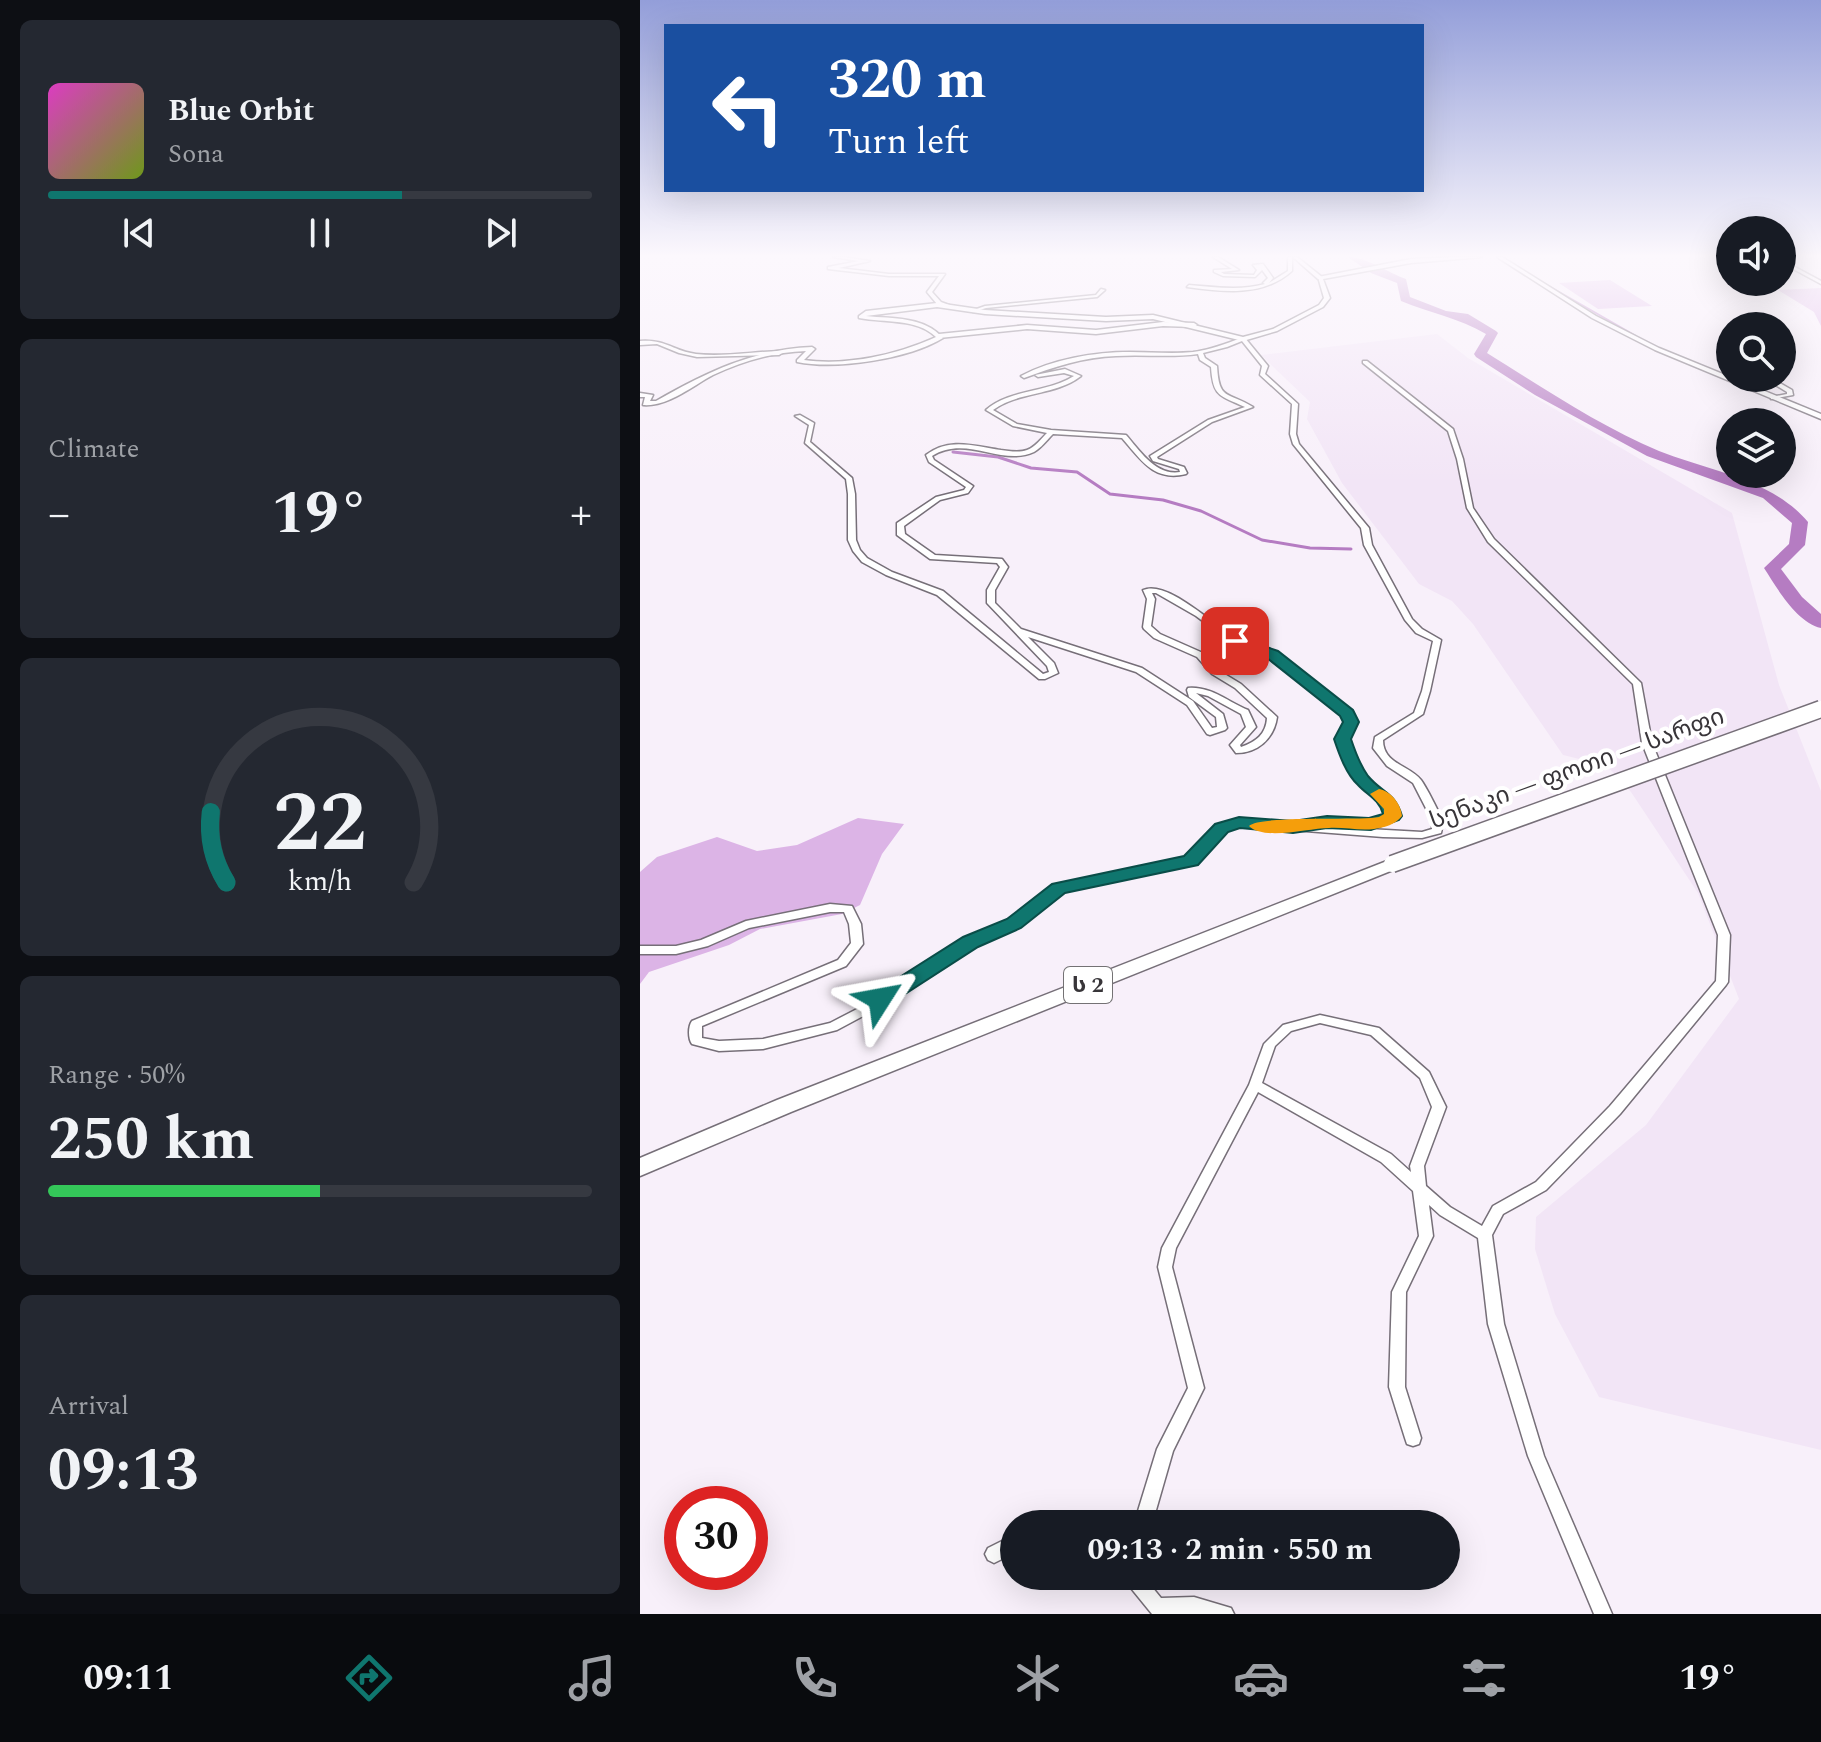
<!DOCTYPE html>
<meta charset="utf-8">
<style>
body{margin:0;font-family:Spectral,"Noto Sans Georgian",serif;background:#242831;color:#f1f3f6;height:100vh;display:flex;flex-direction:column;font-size:30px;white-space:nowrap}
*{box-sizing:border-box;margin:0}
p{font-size:26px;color:#9ea1a6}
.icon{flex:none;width:44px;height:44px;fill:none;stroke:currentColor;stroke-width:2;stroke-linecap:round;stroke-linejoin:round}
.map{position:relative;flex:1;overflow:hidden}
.details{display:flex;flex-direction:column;gap:20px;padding:20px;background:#0d0f14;width:640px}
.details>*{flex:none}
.top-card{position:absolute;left:24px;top:24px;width:760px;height:168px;border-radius:0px;box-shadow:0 8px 32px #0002;background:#1a4fa0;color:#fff;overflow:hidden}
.buttons{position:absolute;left:1076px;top:216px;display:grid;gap:16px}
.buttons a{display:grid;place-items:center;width:80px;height:80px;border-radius:50%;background:#171b24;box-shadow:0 8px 32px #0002;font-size:40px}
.speed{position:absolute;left:24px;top:1486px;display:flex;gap:16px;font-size:40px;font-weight:700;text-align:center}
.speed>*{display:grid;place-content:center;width:104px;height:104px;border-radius:50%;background:#171b24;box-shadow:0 8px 32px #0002;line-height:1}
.speed .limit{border:12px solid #d22;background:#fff;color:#111}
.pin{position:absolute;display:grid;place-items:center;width:68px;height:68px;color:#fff;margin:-34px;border-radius:16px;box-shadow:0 4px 12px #0006}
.me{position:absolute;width:88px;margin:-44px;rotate:56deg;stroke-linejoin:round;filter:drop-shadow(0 0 6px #0008)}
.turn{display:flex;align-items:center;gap:28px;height:168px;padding:0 32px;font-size:36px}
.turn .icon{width:104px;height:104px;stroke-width:2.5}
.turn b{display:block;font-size:56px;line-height:68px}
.big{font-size:60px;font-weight:700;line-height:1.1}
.details .tile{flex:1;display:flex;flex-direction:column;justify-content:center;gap:12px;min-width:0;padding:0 28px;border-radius:12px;background:#242831}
.details .dial{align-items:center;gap:0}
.dial svg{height:208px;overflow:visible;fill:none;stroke:#363941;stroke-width:7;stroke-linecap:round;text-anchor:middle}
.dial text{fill:#f1f3f6;stroke:none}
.song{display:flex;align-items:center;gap:24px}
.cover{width:96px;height:96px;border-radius:12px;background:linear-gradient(135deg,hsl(310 70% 55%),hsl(80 70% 35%))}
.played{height:8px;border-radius:4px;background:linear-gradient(90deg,#0f766e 65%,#363941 65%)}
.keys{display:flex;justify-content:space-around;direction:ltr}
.heat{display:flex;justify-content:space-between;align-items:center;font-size:44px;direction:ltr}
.charge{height:12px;border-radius:6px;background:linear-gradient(90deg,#34c759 50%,#363941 0)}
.trip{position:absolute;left:360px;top:1510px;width:460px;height:80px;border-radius:40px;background:#171b24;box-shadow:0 8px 32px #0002;font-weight:700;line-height:80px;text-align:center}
.dock{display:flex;height:128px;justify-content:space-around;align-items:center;background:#090b0e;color:#9ea1a6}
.dock .icon{width:56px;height:56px}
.dock .selected{color:#0f766e}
.dock b{font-size:36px;color:#f1f3f6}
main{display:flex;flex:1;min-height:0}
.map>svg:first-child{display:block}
.built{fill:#f2e5f6}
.green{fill:#dcb4e6}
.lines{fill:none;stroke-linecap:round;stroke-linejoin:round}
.stream-far1{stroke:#b57cc2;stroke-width:2}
.stream{stroke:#b57cc2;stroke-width:3}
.river{fill:#b57cc2;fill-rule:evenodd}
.minor-casing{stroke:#766f78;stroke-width:3}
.tertiary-casing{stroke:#766f78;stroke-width:3}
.trunk-casing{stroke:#766f78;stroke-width:3}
.minor{fill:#fff;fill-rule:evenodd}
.tertiary{fill:#fff;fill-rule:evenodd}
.trunk{fill:#fff;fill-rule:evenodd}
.trunk-bridge-casing{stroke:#766f78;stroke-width:19;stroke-linecap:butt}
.trunk-bridge{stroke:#fff;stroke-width:16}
.route{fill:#0f766e;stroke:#0a4d48;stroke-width:2}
.slow{fill:#f59e0b}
.labels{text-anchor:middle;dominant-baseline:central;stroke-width:8;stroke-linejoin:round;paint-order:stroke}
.shield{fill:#fff;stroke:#747274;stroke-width:2}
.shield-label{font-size:22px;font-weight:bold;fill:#383539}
.street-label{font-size:24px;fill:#383539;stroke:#fff}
</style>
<main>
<section class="details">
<div class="tile">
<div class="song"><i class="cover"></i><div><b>Blue Orbit</b><p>Sona</p></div></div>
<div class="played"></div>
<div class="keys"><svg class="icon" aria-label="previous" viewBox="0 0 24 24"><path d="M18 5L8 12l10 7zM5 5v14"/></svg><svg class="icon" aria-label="pause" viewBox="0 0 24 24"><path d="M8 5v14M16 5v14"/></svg><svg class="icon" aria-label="next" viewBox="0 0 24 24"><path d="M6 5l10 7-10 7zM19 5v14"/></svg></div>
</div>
<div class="tile"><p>Climate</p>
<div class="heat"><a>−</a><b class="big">19°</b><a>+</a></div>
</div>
<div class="tile dial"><svg viewBox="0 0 100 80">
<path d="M14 69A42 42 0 1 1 86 69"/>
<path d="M14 69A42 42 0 0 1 8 42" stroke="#0f766e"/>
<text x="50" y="56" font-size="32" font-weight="700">22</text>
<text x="50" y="72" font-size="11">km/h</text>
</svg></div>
<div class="tile"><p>Range · 50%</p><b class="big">250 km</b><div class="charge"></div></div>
<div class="tile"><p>Arrival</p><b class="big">09:13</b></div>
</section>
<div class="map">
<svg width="1181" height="1614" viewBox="0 0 1181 1614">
<rect width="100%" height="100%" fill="#f8f0fa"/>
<polygon class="built" points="797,334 828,358 1092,513 1139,685 1181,791 1181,1450 959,1397 915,1314 895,1249 896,1217 1006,1125 1099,999 1058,893 991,792 967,766 923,755 833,624 812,601 779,584 702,483 667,419 670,402 621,355"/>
<g class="green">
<polygon points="970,280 1012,306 958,309 919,283"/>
<polygon points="1181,288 1181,326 1174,312 1138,290"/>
<polygon points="218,818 264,824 242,854 220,905 202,914 120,929 89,945 9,972 0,984 0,872 17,857 77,837 117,851 157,845"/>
</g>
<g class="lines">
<polyline class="stream-far1" points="900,281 996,336"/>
<polyline class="stream" points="313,452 358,457 391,468 437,472 470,494 523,500 561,511 622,540 670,548 711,549"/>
<path class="river" d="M 708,257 C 724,256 749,273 766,279 L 770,297 L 806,311 L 828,314 L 856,331 L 858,333 L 847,353 C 900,386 961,427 1019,451 C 1069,471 1132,479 1168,522 L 1165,545 L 1141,569 L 1162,597 L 1181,614 L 1181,628 C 1156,622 1137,588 1124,568 L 1149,544 L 1152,523 L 1123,498 L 1007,456 L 895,395 L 836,357 L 834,354 L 846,334 C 819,318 790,313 761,301 L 757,283 L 731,273 Z"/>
<defs>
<g id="minor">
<polygon points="193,257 203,257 230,261 199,268 249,274 305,274 292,292 301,302 309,305 307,306 297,304 287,292 299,276 249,276 188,269 188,267 219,261"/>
<path d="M 573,257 L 578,257 L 599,270 L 581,272 L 584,274 L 614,275 L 617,270 L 613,265 L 623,264 L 633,278 L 629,283 L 648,271 L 648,257 L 652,257 L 652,271 C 623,297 584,292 547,287 L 549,285 C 575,287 600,291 625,284 L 623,283 L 628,278 L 620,267 L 622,270 L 615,277 L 583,276 L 574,272 L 574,270 L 592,269 Z"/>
<polygon points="653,257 657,257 682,277 682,279 678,279"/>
<polygon points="1142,260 1181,281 1181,284 1142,263"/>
<polygon points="461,289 465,290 457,297 346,308 333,312 331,311 345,306 456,295"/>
<polygon points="523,322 554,323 557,325 554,327 523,326 456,334 387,329 299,338 296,336 299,334 387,325 456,330"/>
<path d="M 601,338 L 605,338 L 628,366 L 625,374 L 658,404 L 656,434 L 659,444 L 729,528 L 732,545 L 772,619 L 782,629 L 801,640 L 790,691 L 783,714 L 743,740 C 743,764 769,765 781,780 C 785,785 801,815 802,821 C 803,825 802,829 801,833 L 782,838 L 743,837 L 599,826 L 586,830 L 555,863 L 422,891 L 378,927 L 334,945 L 225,1015 L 197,1030 L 123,1049 L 79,1051 L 52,1044 C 48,1039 48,1026 52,1021 L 198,960 L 211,943 L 209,924 L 204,912 L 190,912 L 109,928 L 68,946 L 36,954 L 0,954 L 0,946 L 36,946 L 61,940 L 106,921 L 190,904 L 212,906 L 221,924 L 223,944 L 206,966 L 62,1026 L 62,1038 L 79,1041 L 123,1039 L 190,1023 L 217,1009 L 326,939 L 370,921 L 415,886 L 548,858 L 578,826 L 599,820 L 667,825 L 667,822 L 671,821 L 730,821 L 748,814 L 748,809 L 715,777 L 697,739 L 706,722 L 703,715 L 630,656 L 592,643 L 556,616 L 516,593 L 512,593 L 515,599 L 511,626 L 520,634 L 563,653 L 578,670 L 601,684 L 637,717 C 634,739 617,753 596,753 L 590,745 L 606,727 L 601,714 L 568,696 L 556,693 L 583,714 L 587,728 L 585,730 L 570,735 L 567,734 L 547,705 L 496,672 L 388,637 L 414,663 L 418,673 L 405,679 L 399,679 L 297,595 L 246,575 L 222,562 L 213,551 L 208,540 L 208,494 L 206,479 L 165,443 L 169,425 L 155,416 L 160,415 L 174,423 L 170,442 L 212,478 L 215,494 L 216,540 L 220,550 L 227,558 L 252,572 L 303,591 L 403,674 L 409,672 L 407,666 L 347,603 L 347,590 L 360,567 L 357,563 L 290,559 L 257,535 L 257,523 L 296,497 L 324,490 L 326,487 L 289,462 L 286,455 C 309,437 334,446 361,450 C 369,451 379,453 387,450 C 395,447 401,439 407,433 L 373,426 L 346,410 C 370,389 407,393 434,376 L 424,373 L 398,377 L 395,375 L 425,369 L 441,376 C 415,396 379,391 353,410 L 377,424 L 411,430 L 486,435 C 500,451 516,476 540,472 L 539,469 L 513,461 L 510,456 L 568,420 L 605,407 C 579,395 573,397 571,367 L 560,360 L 558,354 C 531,358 503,354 476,356 C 444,357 414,367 384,378 L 381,376 C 413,359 454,352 490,352 C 511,352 532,354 553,352 C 570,350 585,344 601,338 ZM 602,341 L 622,366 L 620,375 L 652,404 L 650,434 L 653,444 L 721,528 L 724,545 L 765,620 L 776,633 L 793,641 L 782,691 L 774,713 L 735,737 L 733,748 L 747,766 L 773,783 L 792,820 L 792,829 L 782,832 L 692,827 L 731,827 L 757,818 L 758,808 L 722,774 L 707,739 L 716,722 L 710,712 C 687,693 664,671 638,654 C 626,646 610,646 598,639 C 576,628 528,579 503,590 L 507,599 L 503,627 L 504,629 L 514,638 L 557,657 L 572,674 L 595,688 L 627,718 C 626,734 616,742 601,747 L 600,745 L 616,727 L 608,710 C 588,702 571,686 548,688 L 547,690 L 549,697 L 576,717 L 577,727 L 572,728 L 553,701 L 502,668 L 381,629 L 355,603 L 355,590 L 368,567 L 362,559 L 295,555 L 265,534 L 264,526 L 300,500 L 328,493 L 333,486 L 294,460 L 292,456 C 326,434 362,467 394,452 C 401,448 407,440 413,434 L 482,438 C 501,460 514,482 546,474 L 547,473 L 544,467 L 518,459 L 517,457 L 572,422 L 613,407 C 587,391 579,401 577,366 L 565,358 L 563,353 L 587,347 Z"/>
<path d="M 0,341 C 26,339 33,351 56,354 C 83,357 111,352 139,351 L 142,353 L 139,355 L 57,357 L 39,353 L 17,344 L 0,345 Z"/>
<path d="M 723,361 L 727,361 L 813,429 L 823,459 L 833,508 L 854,539 L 1001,683 L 1012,743 L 1090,935 L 1088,982 L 1086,985 L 980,1114 L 906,1190 L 863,1214 L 852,1235 L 864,1324 L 904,1456 L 972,1614 L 954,1614 L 888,1456 L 848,1324 L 838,1238 L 800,1215 L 789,1205 L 793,1236 L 766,1292 L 765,1387 L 781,1438 L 779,1444 L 773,1446 L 767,1444 L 765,1438 L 749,1387 L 752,1292 L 779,1236 L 773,1191 L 741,1162 L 618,1092 L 536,1248 L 532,1267 L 564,1388 L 533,1451 L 512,1524 L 494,1524 L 517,1449 L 548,1388 L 518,1267 L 522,1248 L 609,1085 L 624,1044 L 643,1025 L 680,1015 L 739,1028 L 789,1072 L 806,1107 L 784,1166 L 786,1186 L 810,1207 L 842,1226 L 853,1206 L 896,1182 L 970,1106 L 1076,981 L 1078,935 L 1002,743 L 993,684 L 848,542 L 827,508 L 817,459 L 808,431 L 723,363 ZM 680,1023 L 731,1035 L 780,1078 L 792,1107 L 770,1166 L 771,1172 L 751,1154 L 622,1083 L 635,1046 L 651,1031 Z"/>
<polygon points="1124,378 1131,378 1152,390 1153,395 1131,399 1131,397 1147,394 1147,392"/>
<polygon points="374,1535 374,1553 354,1563 348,1560 345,1554 348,1548"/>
<polygon points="483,1576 503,1576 521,1598 554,1597 591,1608 594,1614 512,1614 486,1582"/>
</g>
<g id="tertiary">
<path d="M 818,257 L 842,257 L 771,263 L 683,279 L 690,298 L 683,307 L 637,331 L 603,341 L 513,319 L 466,321 L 345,314 L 297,307 L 226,316 C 254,319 283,316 303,338 C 269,359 197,370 157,362 L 157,360 L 166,351 C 133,352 103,361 73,375 C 52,386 28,407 3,405 L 5,397 L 0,397 L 0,393 L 13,395 L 10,401 L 16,401 C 65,373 114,349 172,347 L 175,349 L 164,360 C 207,366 256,355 296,337 C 276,318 245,323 219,318 L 219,316 L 226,311 L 297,303 L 345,310 L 466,317 L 513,315 L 603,337 L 633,329 L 679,305 L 684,298 L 678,277 L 771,259 Z"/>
<polygon points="857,257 862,257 956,316 1019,348 1181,414 1181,419 1015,350 952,318"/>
</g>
<polygon id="trunk" points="752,859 760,864 758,868 151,1112 0,1176 0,1158 137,1100"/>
</defs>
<use href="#minor" class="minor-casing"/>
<use href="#tertiary" class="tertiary-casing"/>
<use href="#trunk" class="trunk-casing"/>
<use href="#minor" class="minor"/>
<use href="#tertiary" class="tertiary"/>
<use href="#trunk" class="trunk"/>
<defs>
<polyline id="trunk-bridge" points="752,864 1181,709"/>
</defs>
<use href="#trunk-bridge" class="trunk-bridge-casing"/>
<use href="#trunk-bridge" class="trunk-bridge"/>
</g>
<linearGradient id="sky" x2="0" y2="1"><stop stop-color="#939ed9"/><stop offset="0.53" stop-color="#fcf8fd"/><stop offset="1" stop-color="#fcf8fd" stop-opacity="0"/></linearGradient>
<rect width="1181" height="483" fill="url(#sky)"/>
<path class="route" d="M 595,636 L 638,651 L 713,710 L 719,722 L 711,739 C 715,751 720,765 728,776 C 742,793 755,792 762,816 L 759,820 L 731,830 L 687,828 L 653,833 L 600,828 L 588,832 L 558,865 L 425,893 L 381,928 L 338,947 L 248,1005 L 233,1005 L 229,999 L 233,994 L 323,937 L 367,919 L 412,884 L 544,856 L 575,824 L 599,817 L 653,821 L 687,816 L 729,818 L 743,814 C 739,799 727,795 718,785 C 706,774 699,754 694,739 L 703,722 L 700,716 L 627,658 L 590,644 L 590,638 Z"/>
<path class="slow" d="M 739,789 C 751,791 761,804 762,816 C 755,825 745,827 734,829 C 719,831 704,827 689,828 C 669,828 624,841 609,826 C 620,815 717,821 739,817 L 744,814 L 744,809 L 730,794 Z"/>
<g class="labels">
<rect class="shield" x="424" y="967" width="48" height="36" rx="6"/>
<g class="shield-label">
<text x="448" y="985">ს 2</text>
</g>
<g class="street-label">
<text transform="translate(937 769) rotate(-20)">სენაკი — ფოთი — სარფი</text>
</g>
</g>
</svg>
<div class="buttons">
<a><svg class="icon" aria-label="sound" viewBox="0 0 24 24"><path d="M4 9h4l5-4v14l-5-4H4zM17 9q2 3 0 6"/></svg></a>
<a><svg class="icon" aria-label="search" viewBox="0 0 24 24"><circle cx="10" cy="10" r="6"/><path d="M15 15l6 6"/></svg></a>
<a><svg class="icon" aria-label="layers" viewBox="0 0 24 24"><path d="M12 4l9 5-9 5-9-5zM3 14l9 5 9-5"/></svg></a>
</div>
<div class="speed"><div class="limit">30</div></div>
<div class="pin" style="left:595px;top:641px;background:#d93025"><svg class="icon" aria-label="arrive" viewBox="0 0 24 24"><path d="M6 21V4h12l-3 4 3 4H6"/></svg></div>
<svg class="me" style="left:240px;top:999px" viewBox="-20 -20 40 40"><path d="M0-17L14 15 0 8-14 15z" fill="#0f766e" stroke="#fff" stroke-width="4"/></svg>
<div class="trip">09:13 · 2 min · 550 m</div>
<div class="top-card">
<div class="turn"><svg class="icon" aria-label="left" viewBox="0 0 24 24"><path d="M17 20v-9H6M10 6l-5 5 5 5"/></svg><div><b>320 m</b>Turn left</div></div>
</div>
</div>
</main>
<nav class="dock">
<b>09:11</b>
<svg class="icon selected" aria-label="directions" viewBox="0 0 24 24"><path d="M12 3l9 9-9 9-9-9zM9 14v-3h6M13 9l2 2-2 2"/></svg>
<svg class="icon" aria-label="music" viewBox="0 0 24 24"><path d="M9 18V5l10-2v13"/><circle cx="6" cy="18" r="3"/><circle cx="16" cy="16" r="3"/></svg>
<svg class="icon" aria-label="phone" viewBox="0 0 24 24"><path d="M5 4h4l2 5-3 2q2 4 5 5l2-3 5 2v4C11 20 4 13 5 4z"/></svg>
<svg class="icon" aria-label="climate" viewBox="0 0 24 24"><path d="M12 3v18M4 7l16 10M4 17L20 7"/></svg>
<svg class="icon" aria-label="car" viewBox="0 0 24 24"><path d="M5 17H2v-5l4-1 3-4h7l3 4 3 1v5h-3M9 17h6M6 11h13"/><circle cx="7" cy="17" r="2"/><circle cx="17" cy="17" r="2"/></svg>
<svg class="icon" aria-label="filters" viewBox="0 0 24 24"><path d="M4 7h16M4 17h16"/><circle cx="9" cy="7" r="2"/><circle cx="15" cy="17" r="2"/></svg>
<b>19°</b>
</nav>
